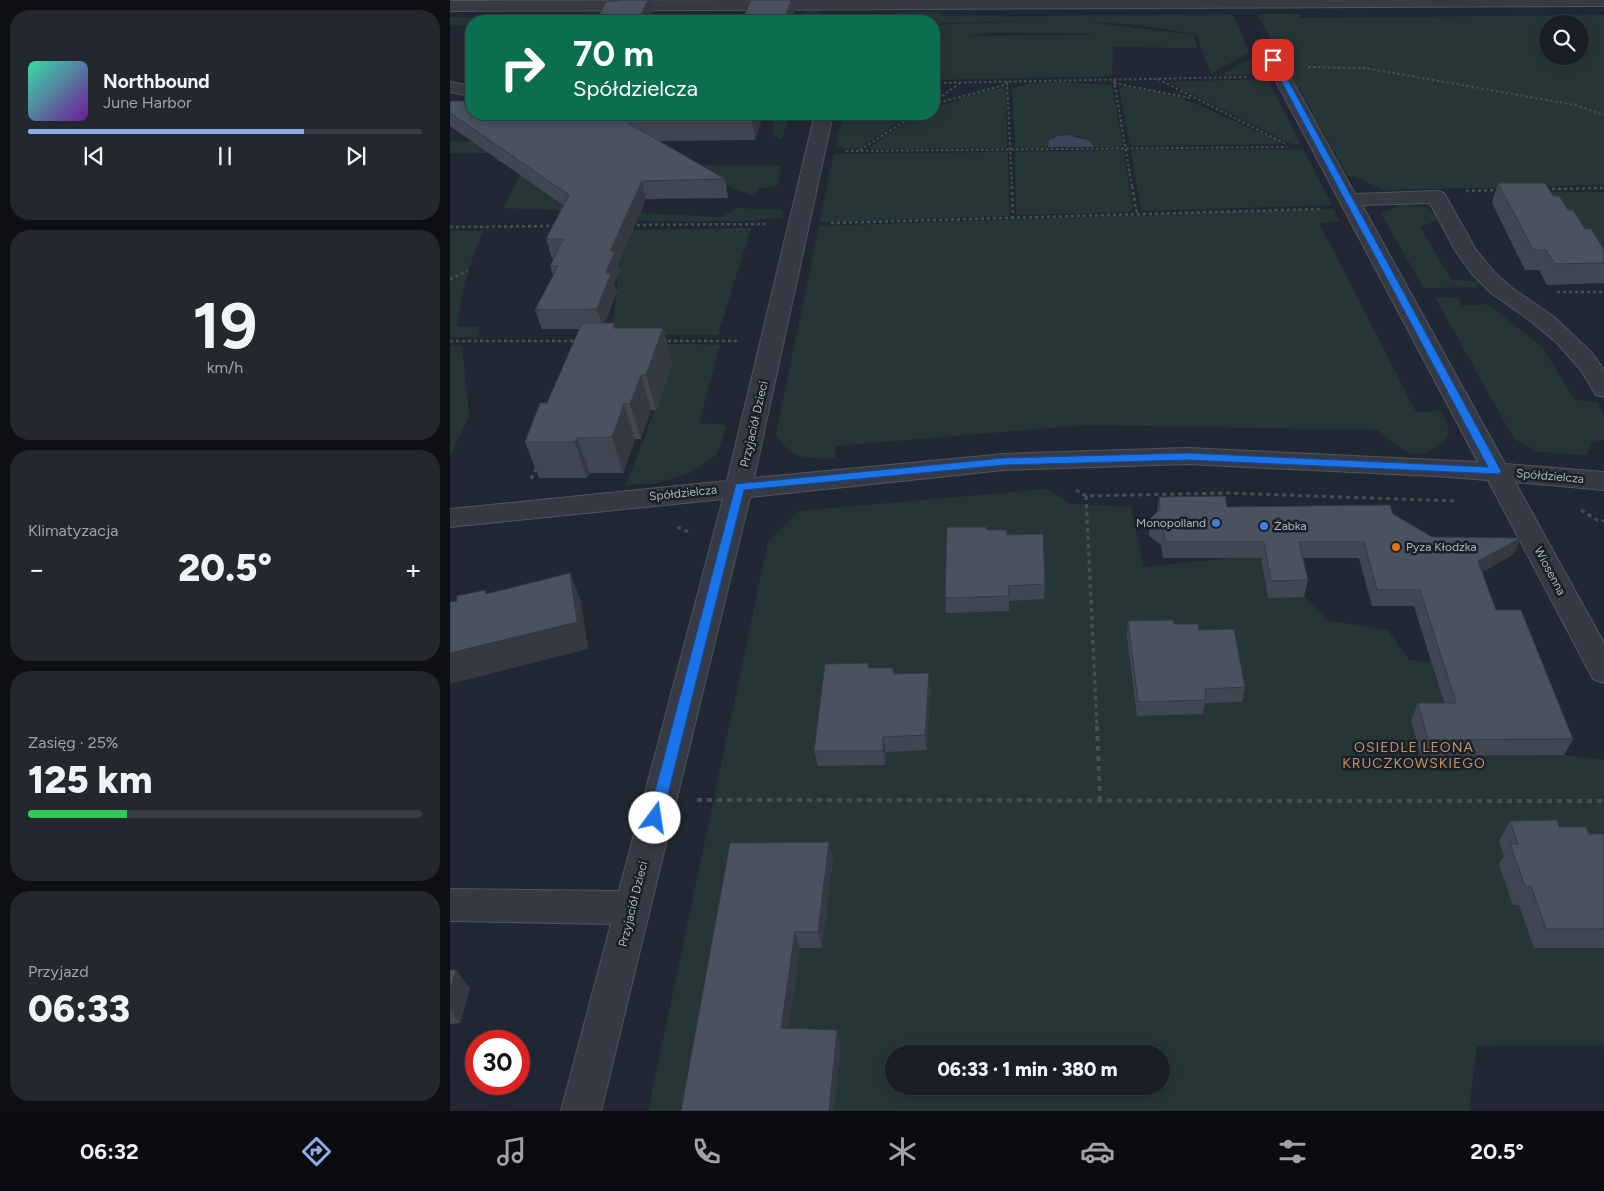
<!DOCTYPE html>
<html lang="pl">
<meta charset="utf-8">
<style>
body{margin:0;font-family:Figtree,sans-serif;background:#23272e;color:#f1f3f6;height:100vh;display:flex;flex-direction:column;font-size:19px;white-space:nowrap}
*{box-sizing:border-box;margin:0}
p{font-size:16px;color:#9fa2a7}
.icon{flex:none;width:28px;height:28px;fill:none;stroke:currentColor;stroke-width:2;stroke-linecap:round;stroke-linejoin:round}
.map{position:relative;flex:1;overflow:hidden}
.sheet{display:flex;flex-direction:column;gap:10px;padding:10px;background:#0e1015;width:450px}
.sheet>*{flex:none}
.hud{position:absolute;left:15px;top:15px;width:475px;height:105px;border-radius:20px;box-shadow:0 2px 12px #0003,0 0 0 1px #383c43;background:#0b6e4f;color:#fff;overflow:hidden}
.fabs{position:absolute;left:1089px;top:15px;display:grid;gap:10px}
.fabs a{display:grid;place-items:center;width:50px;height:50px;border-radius:50%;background:#1a1e26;box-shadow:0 2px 12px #0003,0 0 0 1px #383c43;font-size:25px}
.speed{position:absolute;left:15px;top:1030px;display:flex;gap:10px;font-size:25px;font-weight:700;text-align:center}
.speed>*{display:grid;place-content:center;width:65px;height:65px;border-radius:50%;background:#1a1e26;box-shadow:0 2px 12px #0003,0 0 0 1px #383c43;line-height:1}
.speed .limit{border:8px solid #d22;background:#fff;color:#111}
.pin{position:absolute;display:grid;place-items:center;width:42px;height:42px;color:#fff;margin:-21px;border-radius:10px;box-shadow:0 2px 8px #0006}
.me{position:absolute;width:55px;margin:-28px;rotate:14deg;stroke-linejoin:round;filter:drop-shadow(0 0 4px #0008)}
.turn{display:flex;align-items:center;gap:18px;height:105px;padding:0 25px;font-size:22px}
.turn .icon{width:65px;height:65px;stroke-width:2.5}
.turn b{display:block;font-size:35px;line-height:42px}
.big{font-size:38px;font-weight:800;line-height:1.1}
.sheet .widget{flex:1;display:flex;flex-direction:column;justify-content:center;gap:8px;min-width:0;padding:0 18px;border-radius:20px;background:#23272e}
.sheet .dial{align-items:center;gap:0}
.dial b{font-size:65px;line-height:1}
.song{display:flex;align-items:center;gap:15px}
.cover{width:60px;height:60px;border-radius:8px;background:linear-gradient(135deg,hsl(160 70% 55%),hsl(280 70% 35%))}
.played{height:5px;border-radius:2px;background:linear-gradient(90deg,#8cade9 70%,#383c43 70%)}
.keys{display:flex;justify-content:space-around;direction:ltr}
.heat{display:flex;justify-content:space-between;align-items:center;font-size:28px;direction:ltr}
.charge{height:8px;border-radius:4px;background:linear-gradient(90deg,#34c759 25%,#383c43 0)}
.trip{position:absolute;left:435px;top:1045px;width:285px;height:50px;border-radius:25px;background:#1a1e26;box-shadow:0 2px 12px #0003,0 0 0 1px #383c43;font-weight:800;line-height:50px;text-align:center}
.tabs{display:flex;height:80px;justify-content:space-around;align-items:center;background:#0a0c0f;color:#9fa2a7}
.tabs .icon{width:35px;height:35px}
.tabs .current{color:#8cade9}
.tabs b{font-size:22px;color:#f1f3f6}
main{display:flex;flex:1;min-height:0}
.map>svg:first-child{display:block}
.green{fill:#263637;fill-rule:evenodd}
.water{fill:#39465a}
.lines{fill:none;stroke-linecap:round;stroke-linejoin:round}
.minor-casing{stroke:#4f555f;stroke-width:2}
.path-far3{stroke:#435153;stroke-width:2;stroke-dasharray:2.5 2.5;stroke-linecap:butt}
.path-far2{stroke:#435153;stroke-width:2.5;stroke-dasharray:3 3;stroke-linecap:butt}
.path-far1{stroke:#435153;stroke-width:3;stroke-dasharray:4 4;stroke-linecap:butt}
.path{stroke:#435153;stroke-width:4;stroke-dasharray:5 5;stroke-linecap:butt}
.minor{fill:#353a44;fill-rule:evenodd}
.wall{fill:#404752}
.shaded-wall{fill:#343942}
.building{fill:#4a525f;stroke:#343942}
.route{fill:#1a73e8;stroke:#114b97}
.shop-dot{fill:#3f7fe0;stroke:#1a2028;stroke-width:2}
.food-dot{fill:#e8710a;stroke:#1a2028;stroke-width:2}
.labels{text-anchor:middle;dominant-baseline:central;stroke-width:5;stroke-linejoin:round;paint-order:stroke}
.street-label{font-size:12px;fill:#afb5c1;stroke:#1a2028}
.poi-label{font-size:12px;fill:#afb5c1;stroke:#1a2028;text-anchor:start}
.neighbourhood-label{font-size:14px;letter-spacing:1px;fill:#c49267;stroke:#1a2028}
</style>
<main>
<section class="sheet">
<div class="widget">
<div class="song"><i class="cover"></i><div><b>Northbound</b><p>June Harbor</p></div></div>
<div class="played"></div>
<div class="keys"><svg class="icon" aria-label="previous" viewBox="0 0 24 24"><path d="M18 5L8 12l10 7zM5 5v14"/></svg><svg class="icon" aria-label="pause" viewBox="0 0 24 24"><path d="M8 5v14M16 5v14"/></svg><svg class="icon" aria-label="next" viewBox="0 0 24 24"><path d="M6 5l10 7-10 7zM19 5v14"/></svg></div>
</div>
<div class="widget dial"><b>19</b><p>km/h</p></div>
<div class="widget"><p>Klimatyzacja</p>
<div class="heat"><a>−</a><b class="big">20.5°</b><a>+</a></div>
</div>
<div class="widget"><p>Zasięg · 25%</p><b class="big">125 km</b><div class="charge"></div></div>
<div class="widget"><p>Przyjazd</p><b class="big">06:33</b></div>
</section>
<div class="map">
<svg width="1154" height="1111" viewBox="0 0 1154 1111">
<rect width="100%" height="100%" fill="#222833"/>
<g class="green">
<polygon points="358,10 371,13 379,21 21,21 21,26 0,25 0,17 332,15 353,17"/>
<path d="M 490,12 L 492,16 L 783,15 L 799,52 L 761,74 L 746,34 L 680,24 L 636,22 L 744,35 L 747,48 L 663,47 L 662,76 L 484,80 L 484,40 L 497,38 L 484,39 L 484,25 L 603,20 L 484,23 L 427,21 C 437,10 475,12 490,12 ZM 540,33 L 639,33 L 640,35 L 516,36 Z"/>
<path d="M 816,14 L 849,14 L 850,18 L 1154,15 L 1154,185 L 935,190 C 922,186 911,177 898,176 L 808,16 ZM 1098,24 L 1130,24 L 1130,56 L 1098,56 Z"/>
<polygon points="804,56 813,74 770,76"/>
<polygon points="817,79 851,145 842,144 718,82"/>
<path d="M 610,82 L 662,85 L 673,145 L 668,147 L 644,147 C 636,133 619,134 604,137 L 596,148 L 565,148 L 562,88 L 580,84 Z"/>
<polygon points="673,86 725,96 742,102 827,140 828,144 684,146 680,143 669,89"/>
<polygon points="552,88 556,91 557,146 554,148 423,149 419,148 462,118 470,114 484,114 484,108 525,94"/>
<polygon points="321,114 339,114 333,136 331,139 324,136"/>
<polygon points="393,114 460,114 410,148 400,149 386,147"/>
<polygon points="0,141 55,141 63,154 50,162 46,160 47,153 0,153"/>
<polygon points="85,144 166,212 271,217 287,208 332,210 333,218 295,221 154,221 150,212 54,208"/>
<polygon points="853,149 882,205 695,211 691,209 681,152 685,150"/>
<polygon points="669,150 674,152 683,210 680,212 570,215 566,213 565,154 568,152"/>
<polygon points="558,152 560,216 369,222 384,154"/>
<polygon points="249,165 331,166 326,187 310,188 303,196 278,186 263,188"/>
<polygon points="1082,192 1154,192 1154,270"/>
<polygon points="950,205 978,208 988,220 970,227 1001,279 1027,282 1027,287 974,288 931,214"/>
<path d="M 883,209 L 890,221 L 869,223 L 966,412 L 991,411 L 996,420 L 999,433 C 992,447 974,458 958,452 C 948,448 937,437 928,430 L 638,425 L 386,446 L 385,458 C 359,459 341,460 326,434 L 369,226 Z"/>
<polygon points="301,228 268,335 162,335 172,241 158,230"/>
<polygon points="0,231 33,231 18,271 6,326 29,327 30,337 0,337"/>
<polygon points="985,297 1008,298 1012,306 1038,304 1092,347 1125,400 1148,402 1154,417 1154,440 1143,441 1137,455 1089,452 1064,439"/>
<polygon points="198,343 270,345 249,423 277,425 268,453 244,471 209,483 176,485 222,364"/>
<polygon points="12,345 19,416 0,457 0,346"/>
<path d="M 596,489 L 621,504 L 681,507 L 694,567 L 780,558 L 809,550 L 818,597 L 854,597 L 877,620 L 938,630 L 959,660 L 981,662 L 998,719 L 972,756 L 1114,755 L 1154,760 L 1154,1049 L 1152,1045 L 1027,1046 L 1019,1111 L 198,1111 L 318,542 L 349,511 ZM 444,1054 L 711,1054 L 711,1086 L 444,1086 Z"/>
</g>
<polygon class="water" points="619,135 640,141 644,147 598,147 599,141 607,136"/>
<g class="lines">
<defs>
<g id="minor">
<polygon points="326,0 1154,0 1154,6 0,11 0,1"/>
<polygon points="819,48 825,50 827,53 905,194 987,191 994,193 1026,250 1045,273 1062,288 1104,317 1141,352 1154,370 1154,397 1146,395 1131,370 1107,343 1078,319 1041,293 1022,274 1005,250 980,203 912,205 1055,464 1154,472 1154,490 1065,482 1154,643 1154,683 1143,679 1038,480 984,476 737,464 554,470 300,497 151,1111 111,1111 161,924 0,921 0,889 169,891 273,499 0,527 0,509 277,481 365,114 383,114 304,478 554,454 737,448 1028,462 811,53 813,50"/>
<polygon points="0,82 21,86 21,96 0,92"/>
</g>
</defs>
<use href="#minor" class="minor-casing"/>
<g class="path-far3">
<polyline points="858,67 915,68 1125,105 1154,115"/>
<polyline points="708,79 834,143"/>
<polyline points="664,80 682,187"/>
<polyline points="557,82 562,187"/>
<polyline points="484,83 799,77"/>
<polyline points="664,83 740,98"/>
<polyline points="484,102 510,83"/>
<polyline points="484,104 558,84"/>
<polyline points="410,150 466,114"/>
<polyline points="396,151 837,147"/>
</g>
<g class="path-far2">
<polyline points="562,186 563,217"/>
<polyline points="682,186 687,214"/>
<polyline points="1096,189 1154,188"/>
<polyline points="1016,191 1050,190"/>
<polyline points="381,223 870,209"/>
<polyline points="181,225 317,224"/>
<polyline points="0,227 105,226"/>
<polyline points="0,279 18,271"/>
<polyline points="1107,292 1154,292"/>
<polyline points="0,341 128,341"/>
<polyline points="212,341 288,341"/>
</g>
<g class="path-far1">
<polyline points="81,479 87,467"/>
<polyline points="626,490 636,496 776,493 1008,501"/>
<polyline points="636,496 647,727"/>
<polyline points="1131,510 1147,520 1154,521"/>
<polyline points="227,527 236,531 242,531"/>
</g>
<g class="path">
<polyline points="647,726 650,800"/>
<polyline points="247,800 1154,801"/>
</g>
<use href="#minor" class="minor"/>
</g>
<g class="wall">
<polygon points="0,101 21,114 311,114 312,118 305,140 208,141 275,179 278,198 196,199 168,264 170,270 164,284 167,292 155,323 167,328 213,328 222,363 206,410 201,410 191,439 185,439 173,473 140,473 137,478 89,478 75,442 97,403 129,329 92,329 85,310 103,275 100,266 104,258 102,258 96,239 113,205 0,126"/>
<polygon points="1048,183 1118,210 1154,249 1154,283 1097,285 1089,270 1075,270 1042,203"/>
<polygon points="709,497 777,507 943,514 982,537 1064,554 1032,572 1046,610 1123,739 1114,755 971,756 961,720 968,703 994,703 964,606 922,606 909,558 853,558 858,580 854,597 818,598 811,558 713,558 711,545 699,536 700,519 707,512"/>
<polygon points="537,530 557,535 595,584 594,599 559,601 559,611 496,613 495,598"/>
<polygon points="678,621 724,624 749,630 795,687 792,702 755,703 753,714 687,716 677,636"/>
<polygon points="418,663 419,668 443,668 444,674 480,687 477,750 436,752 435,765 368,766 364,751"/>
<polygon points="1060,821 1109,827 1139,834 1154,834 1154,948 1084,948 1069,905 1063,905 1049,864 1054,856 1049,841"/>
<polygon points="383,858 372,948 350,948 338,1028 391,1045 231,1111"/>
<polygon points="0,970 20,988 10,1023 0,1024 0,1025"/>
</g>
<g class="shaded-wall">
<polygon points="198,0 201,0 204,12 200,21 188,21"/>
<polygon points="341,0 343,0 345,11 342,21 334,21"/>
<polygon points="305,114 311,114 312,118 305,140 302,123"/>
<polygon points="192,181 196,199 168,264 170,270 164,284 167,292 153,328 147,309 160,251"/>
<polygon points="213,328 222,363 206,410 196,375"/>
<polygon points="191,375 201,410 191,439 180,404"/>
<polygon points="174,404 185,439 173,473 162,437"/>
<polygon points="127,438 140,473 137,478 125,442"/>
<polygon points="1071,538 1064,554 1022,578 1028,561"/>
<polygon points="120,573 131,601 138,649 0,684 0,653"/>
<polygon points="479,673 480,687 477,750 475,735"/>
<polygon points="433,737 436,752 435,765 433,751"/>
<polygon points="379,842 383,858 372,948 368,932"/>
<polygon points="345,932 350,948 336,1043 331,1028"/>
<polygon points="6,970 20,988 10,1023 0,1011 0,991"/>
<polygon points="387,1030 391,1045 384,1111 379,1111"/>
</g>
<g class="building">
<polygon points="172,0 198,0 188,21 145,21 156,2"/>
<polygon points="301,0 341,0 334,21 292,21"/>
<polygon points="0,101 21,101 21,114 305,114 302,123 178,123 275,179 192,181 160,251 165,251 156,273 161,273 147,309 85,310 108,266 100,266 113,239 96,239 119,195 0,113"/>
<polygon points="1048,183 1095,183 1103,196 1109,196 1118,210 1123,210 1135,229 1141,229 1154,249 1154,263 1105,264 1096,250 1083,250"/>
<polygon points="132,323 165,323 163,328 213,328 196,375 191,375 180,404 174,404 162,437 127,438 125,442 75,442 90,403 97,403"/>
<polygon points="775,496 777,507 940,505 943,514 982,537 1071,538 1028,561 1046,610 1071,610 1123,739 978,740 968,703 1006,703 970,590 927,590 914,542 849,542 858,580 821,581 814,542 715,542 713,528 700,519 710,509 709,497"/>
<polygon points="497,527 536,527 537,530 557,530 557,535 593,534 595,584 558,586 559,596 495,598"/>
<polygon points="120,573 127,622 0,653 0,602 7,601 7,596 35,590 36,594"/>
<polygon points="724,620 724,624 748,624 749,630 784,629 795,687 755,689 756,700 688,702 678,621"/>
<polygon points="418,663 418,668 443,668 443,674 479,673 475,735 433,737 433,751 364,751 375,664"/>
<polygon points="1107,820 1109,827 1136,827 1139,834 1154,834 1154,929 1096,929 1081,886 1075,886 1060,844 1068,844 1060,821"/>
<polygon points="379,842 368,932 345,932 331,1028 387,1030 379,1111 231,1111 280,843"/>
<polygon points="0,970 6,970 0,991"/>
</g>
<polygon class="route" points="823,58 827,60 1051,471 1049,474 737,460 554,465 294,490 212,818 210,822 205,824 200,822 198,818 286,484 554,458 737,453 1038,467 820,60"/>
<g class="shop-dot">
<circle cx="766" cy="523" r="5"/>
<circle cx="814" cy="526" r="5"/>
</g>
<circle class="food-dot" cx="946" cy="547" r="5"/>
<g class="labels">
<g class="street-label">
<text transform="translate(304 424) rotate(-77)">Przyjaciół Dzieci</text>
<text transform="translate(1100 476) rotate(5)">Spółdzielcza</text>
<text transform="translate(233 493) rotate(-6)">Spółdzielcza</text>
<text transform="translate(1100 571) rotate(62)">Wiosenna</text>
<text transform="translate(183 904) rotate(-76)">Przyjaciół Dzieci</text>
</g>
<g class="poi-label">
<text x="756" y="523" text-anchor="end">Monopolland</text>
<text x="824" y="526">Żabka</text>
<text x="956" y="547">Pyza Kłodzka</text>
</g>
<g class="neighbourhood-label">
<text x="964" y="747">OSIEDLE LEONA<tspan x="964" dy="16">KRUCZKOWSKIEGO</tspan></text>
</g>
</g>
</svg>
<div class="fabs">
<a><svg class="icon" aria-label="search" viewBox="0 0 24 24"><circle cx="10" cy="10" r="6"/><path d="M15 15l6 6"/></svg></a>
</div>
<div class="speed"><div class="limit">30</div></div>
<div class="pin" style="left:823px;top:60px;background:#d93025"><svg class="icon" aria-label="arrive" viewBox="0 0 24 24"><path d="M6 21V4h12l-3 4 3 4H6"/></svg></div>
<svg class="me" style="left:205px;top:818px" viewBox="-20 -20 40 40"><circle r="19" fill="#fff"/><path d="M0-13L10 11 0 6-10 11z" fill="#1a73e8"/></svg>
<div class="trip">06:33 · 1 min · 380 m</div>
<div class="hud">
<div class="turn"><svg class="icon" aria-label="right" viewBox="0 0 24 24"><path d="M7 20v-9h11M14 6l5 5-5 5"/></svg><div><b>70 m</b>Spółdzielcza</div></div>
</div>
</div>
</main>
<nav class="tabs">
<b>06:32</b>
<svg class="icon current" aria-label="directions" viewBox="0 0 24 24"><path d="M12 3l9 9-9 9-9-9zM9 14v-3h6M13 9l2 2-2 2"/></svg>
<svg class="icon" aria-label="music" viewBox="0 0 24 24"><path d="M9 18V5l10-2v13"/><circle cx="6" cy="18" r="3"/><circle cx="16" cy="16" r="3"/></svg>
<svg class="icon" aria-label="phone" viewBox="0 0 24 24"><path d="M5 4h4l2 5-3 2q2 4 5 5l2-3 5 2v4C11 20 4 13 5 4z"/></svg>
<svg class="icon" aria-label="climate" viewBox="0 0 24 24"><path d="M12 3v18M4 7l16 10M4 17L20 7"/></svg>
<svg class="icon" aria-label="car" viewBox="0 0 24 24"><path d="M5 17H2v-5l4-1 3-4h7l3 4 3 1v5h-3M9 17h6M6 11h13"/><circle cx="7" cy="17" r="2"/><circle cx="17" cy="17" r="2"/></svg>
<svg class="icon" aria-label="filters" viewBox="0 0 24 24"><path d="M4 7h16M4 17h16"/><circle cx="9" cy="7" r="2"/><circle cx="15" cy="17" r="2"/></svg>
<b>20.5°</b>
</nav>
